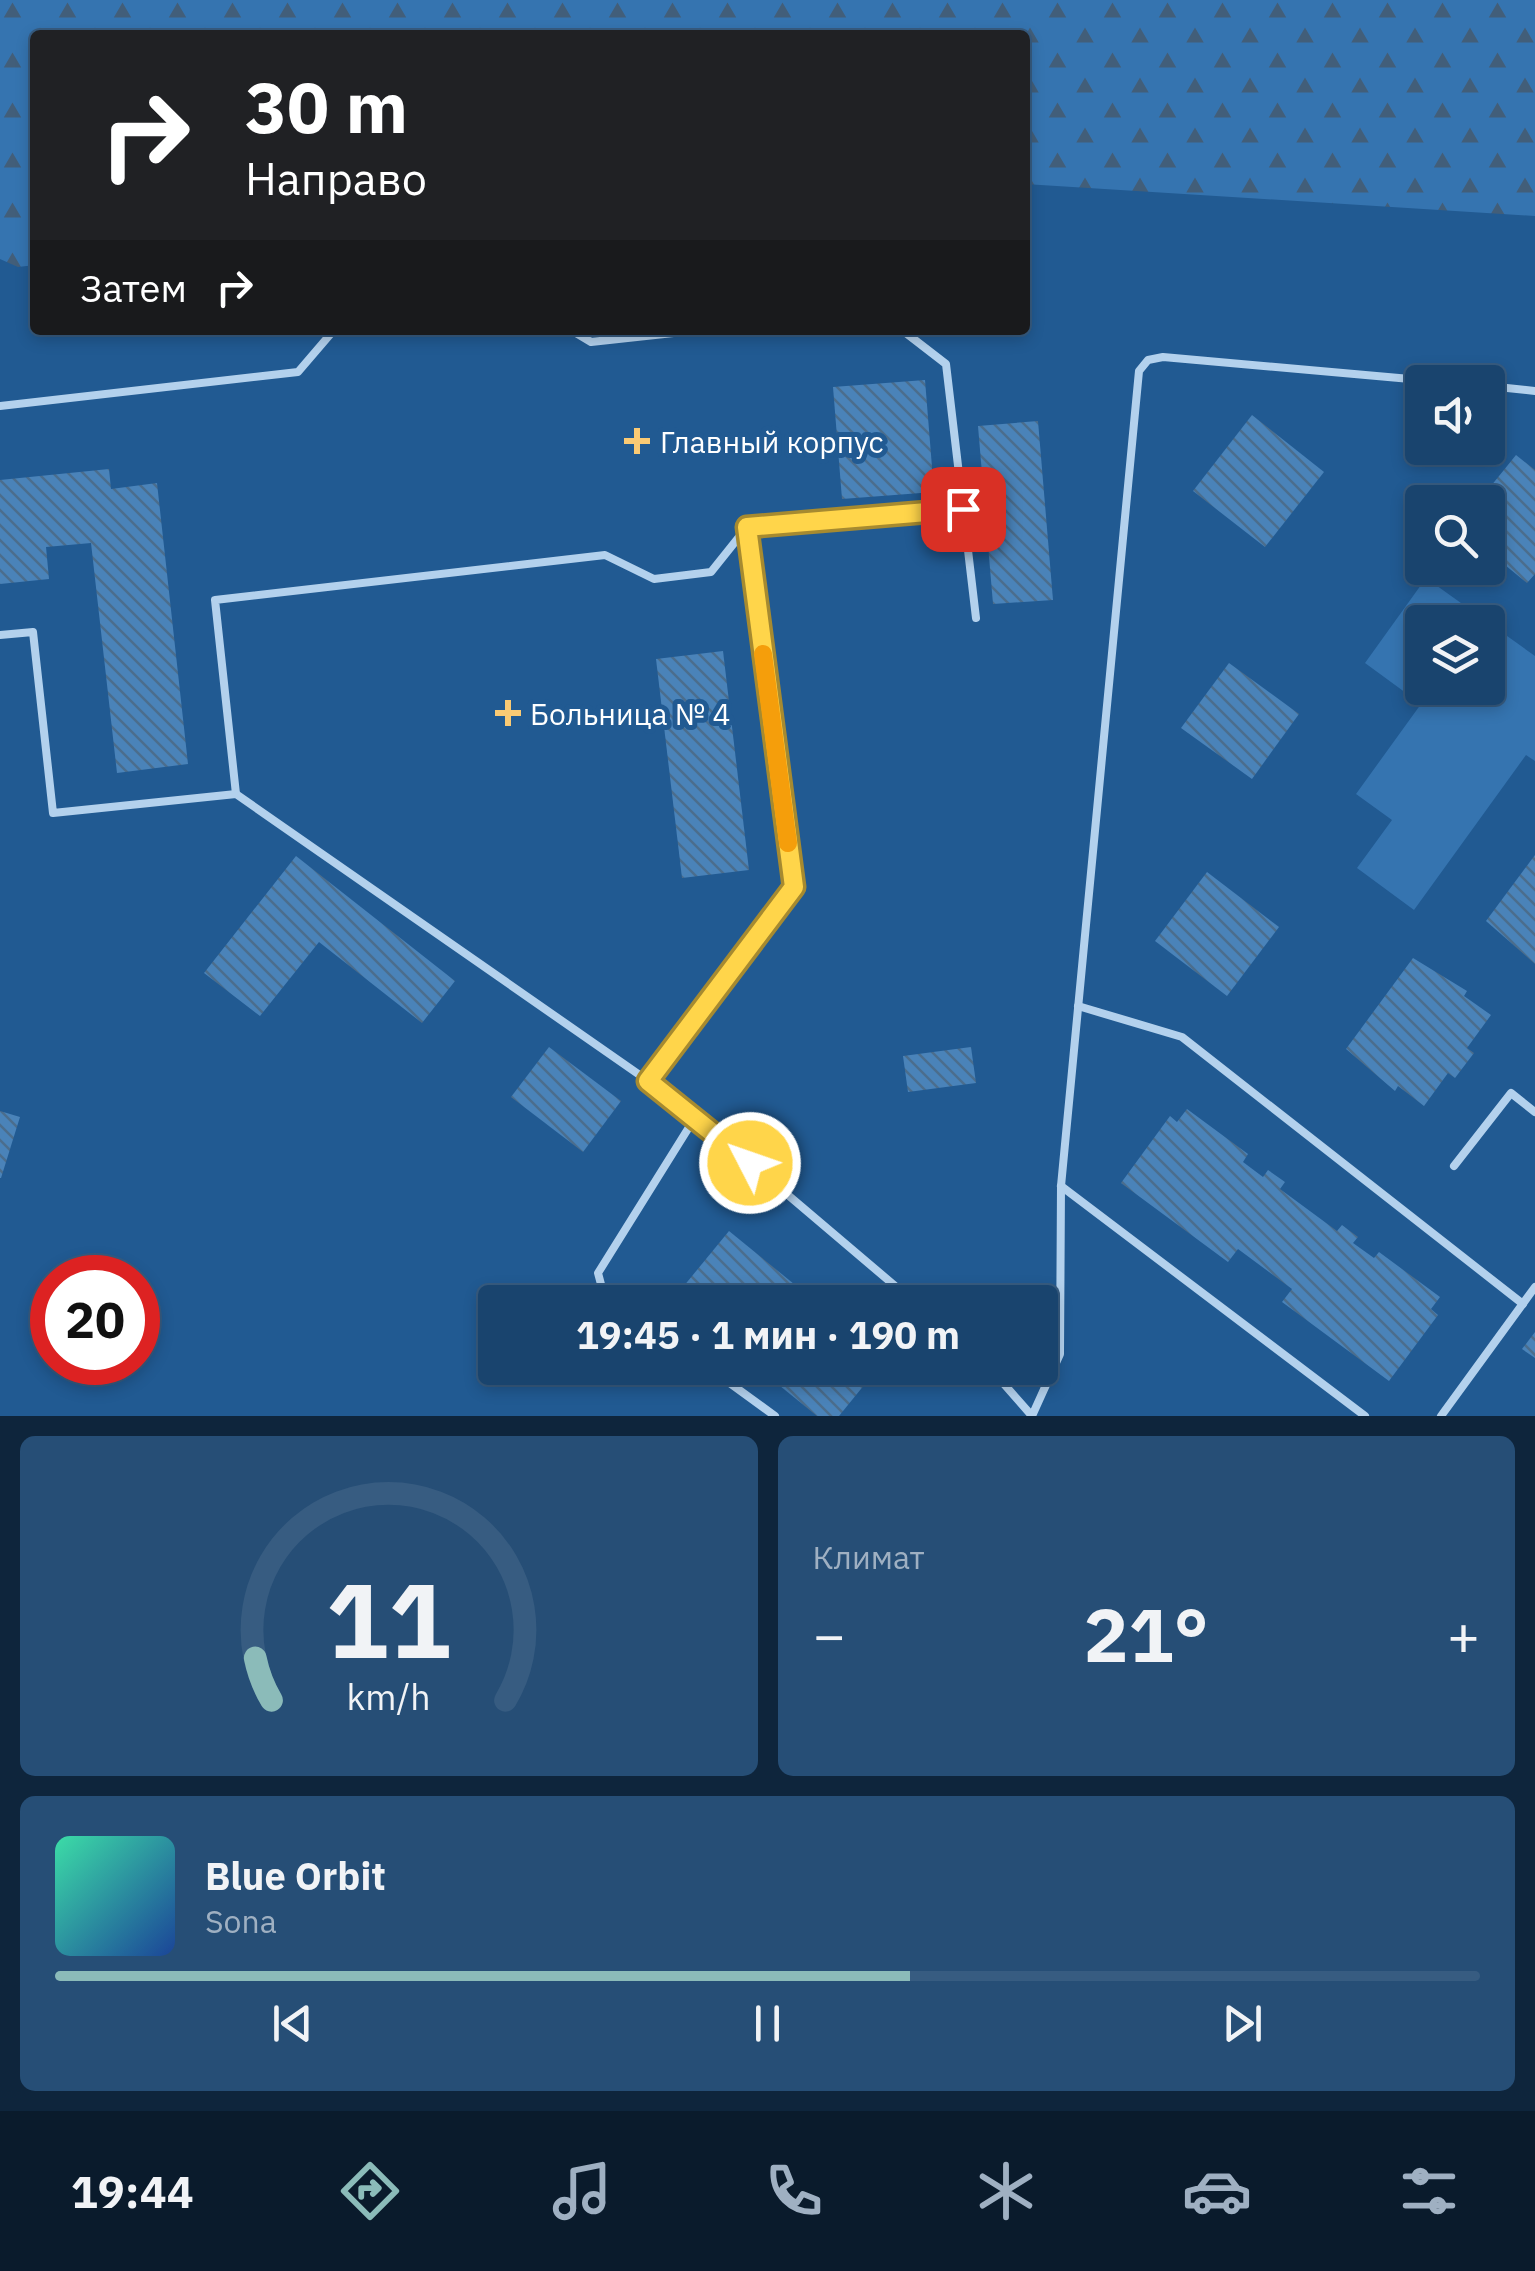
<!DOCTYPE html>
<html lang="ru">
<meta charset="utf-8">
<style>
body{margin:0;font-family:"IBM Plex Sans",sans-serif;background:#264e76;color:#f1f3f6;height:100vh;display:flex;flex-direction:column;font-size:38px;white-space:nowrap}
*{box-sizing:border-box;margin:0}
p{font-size:32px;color:#9fb0c2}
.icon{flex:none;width:55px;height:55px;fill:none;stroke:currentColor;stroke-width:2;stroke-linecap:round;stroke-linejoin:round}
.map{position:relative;height:1416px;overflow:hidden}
.side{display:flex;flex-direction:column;gap:20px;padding:20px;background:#0e253c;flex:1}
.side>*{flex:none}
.guide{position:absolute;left:30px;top:30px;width:1000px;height:305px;border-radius:10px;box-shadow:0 5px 15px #0003,0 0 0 2px #375c81;background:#202124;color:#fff;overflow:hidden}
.tools{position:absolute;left:1405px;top:365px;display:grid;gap:20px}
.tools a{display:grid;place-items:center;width:100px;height:100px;border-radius:10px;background:#19446e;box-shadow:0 5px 15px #0003,0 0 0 2px #375c81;font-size:50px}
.speed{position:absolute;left:30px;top:1255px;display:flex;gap:20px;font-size:50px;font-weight:700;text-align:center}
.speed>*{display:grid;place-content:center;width:130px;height:130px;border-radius:50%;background:#19446e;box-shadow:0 5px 15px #0003,0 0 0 2px #375c81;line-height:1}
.speed .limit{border:15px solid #d22;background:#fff;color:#111}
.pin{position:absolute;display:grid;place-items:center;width:85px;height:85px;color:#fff;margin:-42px;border-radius:20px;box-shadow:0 5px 15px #0006}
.me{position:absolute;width:110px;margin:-55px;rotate:311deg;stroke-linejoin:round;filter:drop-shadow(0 0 8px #0008)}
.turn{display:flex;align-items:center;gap:35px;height:210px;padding:0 50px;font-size:45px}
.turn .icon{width:130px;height:130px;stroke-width:2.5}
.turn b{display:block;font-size:70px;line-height:85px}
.then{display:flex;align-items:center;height:95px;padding:0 50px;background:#0003;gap:20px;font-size:38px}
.big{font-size:75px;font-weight:700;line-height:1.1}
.side .tile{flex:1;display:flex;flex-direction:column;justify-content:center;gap:15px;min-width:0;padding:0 35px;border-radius:15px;background:#264e76}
.side .dial{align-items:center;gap:0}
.dial svg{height:260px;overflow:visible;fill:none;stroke:#375c81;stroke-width:7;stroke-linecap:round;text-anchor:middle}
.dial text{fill:#f1f3f6;stroke:none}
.song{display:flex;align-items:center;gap:30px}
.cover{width:120px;height:120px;border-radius:15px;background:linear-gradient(135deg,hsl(160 70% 55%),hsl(220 70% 35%))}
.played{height:10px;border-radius:5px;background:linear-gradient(90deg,#8bbbb9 60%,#375c81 60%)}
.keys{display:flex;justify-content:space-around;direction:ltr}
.heat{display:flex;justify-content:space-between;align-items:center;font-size:55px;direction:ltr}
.side .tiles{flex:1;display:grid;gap:20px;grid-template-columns:1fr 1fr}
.tile:last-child{grid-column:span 2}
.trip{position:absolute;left:478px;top:1285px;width:580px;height:100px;border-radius:10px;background:#19446e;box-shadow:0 5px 15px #0003,0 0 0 2px #375c81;font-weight:700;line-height:100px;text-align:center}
.dock{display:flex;height:160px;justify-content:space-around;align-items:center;background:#0a1b2c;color:#9fb0c2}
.dock .icon{width:70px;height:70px}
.dock .on{color:#8bbbb9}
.dock b{font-size:45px;color:#f1f3f6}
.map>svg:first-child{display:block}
.green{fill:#3574b0;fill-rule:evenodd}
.forest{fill:url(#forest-firs)}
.building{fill:url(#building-back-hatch)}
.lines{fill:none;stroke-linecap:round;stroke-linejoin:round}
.lane{stroke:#b3d1ed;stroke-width:8}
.route-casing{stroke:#a68a30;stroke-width:25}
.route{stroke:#ffd54a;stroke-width:18}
.slow{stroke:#f59e0b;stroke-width:18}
.poi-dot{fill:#faca74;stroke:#215a92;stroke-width:4}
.labels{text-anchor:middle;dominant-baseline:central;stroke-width:10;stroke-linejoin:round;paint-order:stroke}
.poi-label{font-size:30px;fill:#fff;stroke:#215a92;text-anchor:start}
</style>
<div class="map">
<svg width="1535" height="1416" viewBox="0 0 1535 1416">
<defs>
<pattern id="forest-firs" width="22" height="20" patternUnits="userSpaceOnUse" patternTransform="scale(2.5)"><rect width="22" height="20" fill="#3574b0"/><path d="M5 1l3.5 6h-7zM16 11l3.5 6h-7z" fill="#425e79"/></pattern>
<pattern id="building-back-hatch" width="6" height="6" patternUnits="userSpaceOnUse" patternTransform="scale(2.5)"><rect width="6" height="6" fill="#4a83b9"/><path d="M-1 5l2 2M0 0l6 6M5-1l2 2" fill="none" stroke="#4b6d8d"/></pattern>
</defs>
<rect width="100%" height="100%" fill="#215a92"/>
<path class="green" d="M 1426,578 L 1535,656 L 1535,761 L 1526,755 L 1414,910 L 1357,868 L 1392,820 L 1356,794 L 1421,704 L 1365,663 ZM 1422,622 L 1488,622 L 1488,688 L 1422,688 Z"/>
<polygon class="forest" points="0,0 1535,0 1535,216 1025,184 1025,35 35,35 35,265 18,267 0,259"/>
<g class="building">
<polygon points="925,380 934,492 842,499 833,387"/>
<polygon points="1252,415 1324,472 1265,547 1193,491"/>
<polygon points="1038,421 1053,600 993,604 978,426"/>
<polygon points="1516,455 1535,470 1535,574 1527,583 1488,551 1488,502 1478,502"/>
<polygon points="109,469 111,489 157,483 188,764 117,773 91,543 46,547 49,579 0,584 0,480"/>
<polygon points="723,651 749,870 682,878 656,659"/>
<polygon points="1229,663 1299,714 1252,779 1181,728"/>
<polygon points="1535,855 1535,964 1486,921"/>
<polygon points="296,856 455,981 422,1023 319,942 260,1016 204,973"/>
<polygon points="1207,872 1279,927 1227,996 1155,941"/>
<polygon points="1413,958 1467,991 1464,996 1491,1015 1467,1048 1474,1053 1455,1078 1448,1073 1424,1106 1398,1086 1395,1091 1346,1049"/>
<polygon points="549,1047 621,1101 583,1152 511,1097"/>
<polygon points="971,1047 976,1083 908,1092 903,1056"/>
<polygon points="1187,1109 1248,1154 1243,1162 1263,1177 1268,1170 1285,1182 1280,1189 1337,1231 1342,1225 1358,1237 1353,1243 1374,1258 1379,1252 1440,1297 1431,1309 1438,1315 1389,1381 1282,1302 1292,1289 1238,1249 1228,1262 1121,1183 1170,1116 1177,1122"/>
<polygon points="0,1111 20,1117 1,1178 0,1178"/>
<polygon points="729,1231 816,1302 679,1302 674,1298"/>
<polygon points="1535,1332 1535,1358 1522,1349"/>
<polygon points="758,1368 878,1368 839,1416 817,1416"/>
</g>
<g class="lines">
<g class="lane">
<polyline points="571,330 591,342 701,330"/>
<polyline points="902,330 946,364 976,618"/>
<polyline points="1488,386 1535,391"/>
<polyline points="0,406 298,372 334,330"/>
<polyline points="0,635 33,632 53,813 236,794 677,1101 914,1302"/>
<polyline points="236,794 215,600 605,555 654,579 711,572 747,527 963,509"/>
<polyline points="1078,1006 1182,1037 1523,1304"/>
<polyline points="648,1081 794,887 747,527"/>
<polyline points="1454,1166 1511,1093 1535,1112"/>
<polyline points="1061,1186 1365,1416"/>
<polyline points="621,1302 602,1288 598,1273 696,1116"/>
<polyline points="709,1368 775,1416"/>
<polyline points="990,1368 1032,1416 1060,1354 1061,1186 1139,371 1148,360 1163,357 1444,382"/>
<polyline points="1441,1416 1535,1287"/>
</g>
</g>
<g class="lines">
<defs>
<polyline id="route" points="750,1163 648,1081 794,887 747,527 963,509"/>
</defs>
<use href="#route" class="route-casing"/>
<use href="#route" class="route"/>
<polyline class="slow" points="763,654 788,843"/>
</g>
<g class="poi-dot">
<path d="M632 426h10v10h10v10h-10v10h-10v-10h-10v-10h10z"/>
<path d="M503 698h10v10h10v10h-10v10h-10v-10h-10v-10h10z"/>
</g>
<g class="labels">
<g class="poi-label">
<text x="660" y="441">Главный корпус</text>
<text x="530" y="713">Больница № 4</text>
</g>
</g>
</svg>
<div class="tools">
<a><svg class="icon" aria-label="sound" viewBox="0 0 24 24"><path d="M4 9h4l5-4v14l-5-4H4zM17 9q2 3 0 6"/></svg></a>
<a><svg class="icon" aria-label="search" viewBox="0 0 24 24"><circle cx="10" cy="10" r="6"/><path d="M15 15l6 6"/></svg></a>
<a><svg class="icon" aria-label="layers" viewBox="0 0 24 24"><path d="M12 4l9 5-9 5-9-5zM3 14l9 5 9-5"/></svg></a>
</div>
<div class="speed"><div class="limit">20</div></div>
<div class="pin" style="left:963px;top:509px;background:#d93025"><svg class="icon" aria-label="arrive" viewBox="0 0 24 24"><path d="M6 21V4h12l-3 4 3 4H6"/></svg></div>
<svg class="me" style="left:750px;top:1163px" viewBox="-20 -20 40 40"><circle r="17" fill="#ffd54a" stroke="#fff" stroke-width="3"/><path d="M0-11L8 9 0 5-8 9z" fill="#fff"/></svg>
<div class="trip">19:45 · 1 мин · 190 m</div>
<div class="guide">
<div class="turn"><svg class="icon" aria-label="right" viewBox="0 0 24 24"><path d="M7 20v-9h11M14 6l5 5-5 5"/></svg><div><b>30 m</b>Направо</div></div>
<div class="then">Затем<svg class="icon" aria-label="right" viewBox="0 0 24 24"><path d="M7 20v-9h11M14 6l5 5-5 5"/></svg></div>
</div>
</div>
<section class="side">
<div class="tiles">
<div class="tile dial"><svg viewBox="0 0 100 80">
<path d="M14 69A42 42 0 1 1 86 69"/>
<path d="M14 69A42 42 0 0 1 9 56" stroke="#8bbbb9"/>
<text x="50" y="56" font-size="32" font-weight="700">11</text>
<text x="50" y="72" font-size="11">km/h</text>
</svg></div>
<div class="tile"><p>Климат</p>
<div class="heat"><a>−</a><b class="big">21°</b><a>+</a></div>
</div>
<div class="tile">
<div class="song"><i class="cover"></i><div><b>Blue Orbit</b><p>Sona</p></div></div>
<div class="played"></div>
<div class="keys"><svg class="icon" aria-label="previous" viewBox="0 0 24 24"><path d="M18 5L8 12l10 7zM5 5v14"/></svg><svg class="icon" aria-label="pause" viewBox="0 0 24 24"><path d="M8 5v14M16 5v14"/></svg><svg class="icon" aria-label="next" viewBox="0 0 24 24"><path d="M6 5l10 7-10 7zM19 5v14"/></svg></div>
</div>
</div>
</section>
<nav class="dock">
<b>19:44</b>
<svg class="icon on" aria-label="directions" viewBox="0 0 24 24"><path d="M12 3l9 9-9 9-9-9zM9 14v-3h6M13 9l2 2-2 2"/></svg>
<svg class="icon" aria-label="music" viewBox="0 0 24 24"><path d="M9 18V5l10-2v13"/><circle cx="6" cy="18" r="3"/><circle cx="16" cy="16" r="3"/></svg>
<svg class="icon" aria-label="phone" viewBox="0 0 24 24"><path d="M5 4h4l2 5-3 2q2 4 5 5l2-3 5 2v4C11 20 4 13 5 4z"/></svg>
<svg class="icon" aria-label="climate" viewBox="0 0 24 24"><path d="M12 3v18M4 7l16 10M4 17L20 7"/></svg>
<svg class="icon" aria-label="car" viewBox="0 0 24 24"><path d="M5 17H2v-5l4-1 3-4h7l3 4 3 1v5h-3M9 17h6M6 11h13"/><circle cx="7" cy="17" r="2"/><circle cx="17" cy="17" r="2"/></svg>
<svg class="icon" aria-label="filters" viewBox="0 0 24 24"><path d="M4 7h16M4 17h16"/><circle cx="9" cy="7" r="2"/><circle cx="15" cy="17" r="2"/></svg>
</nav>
